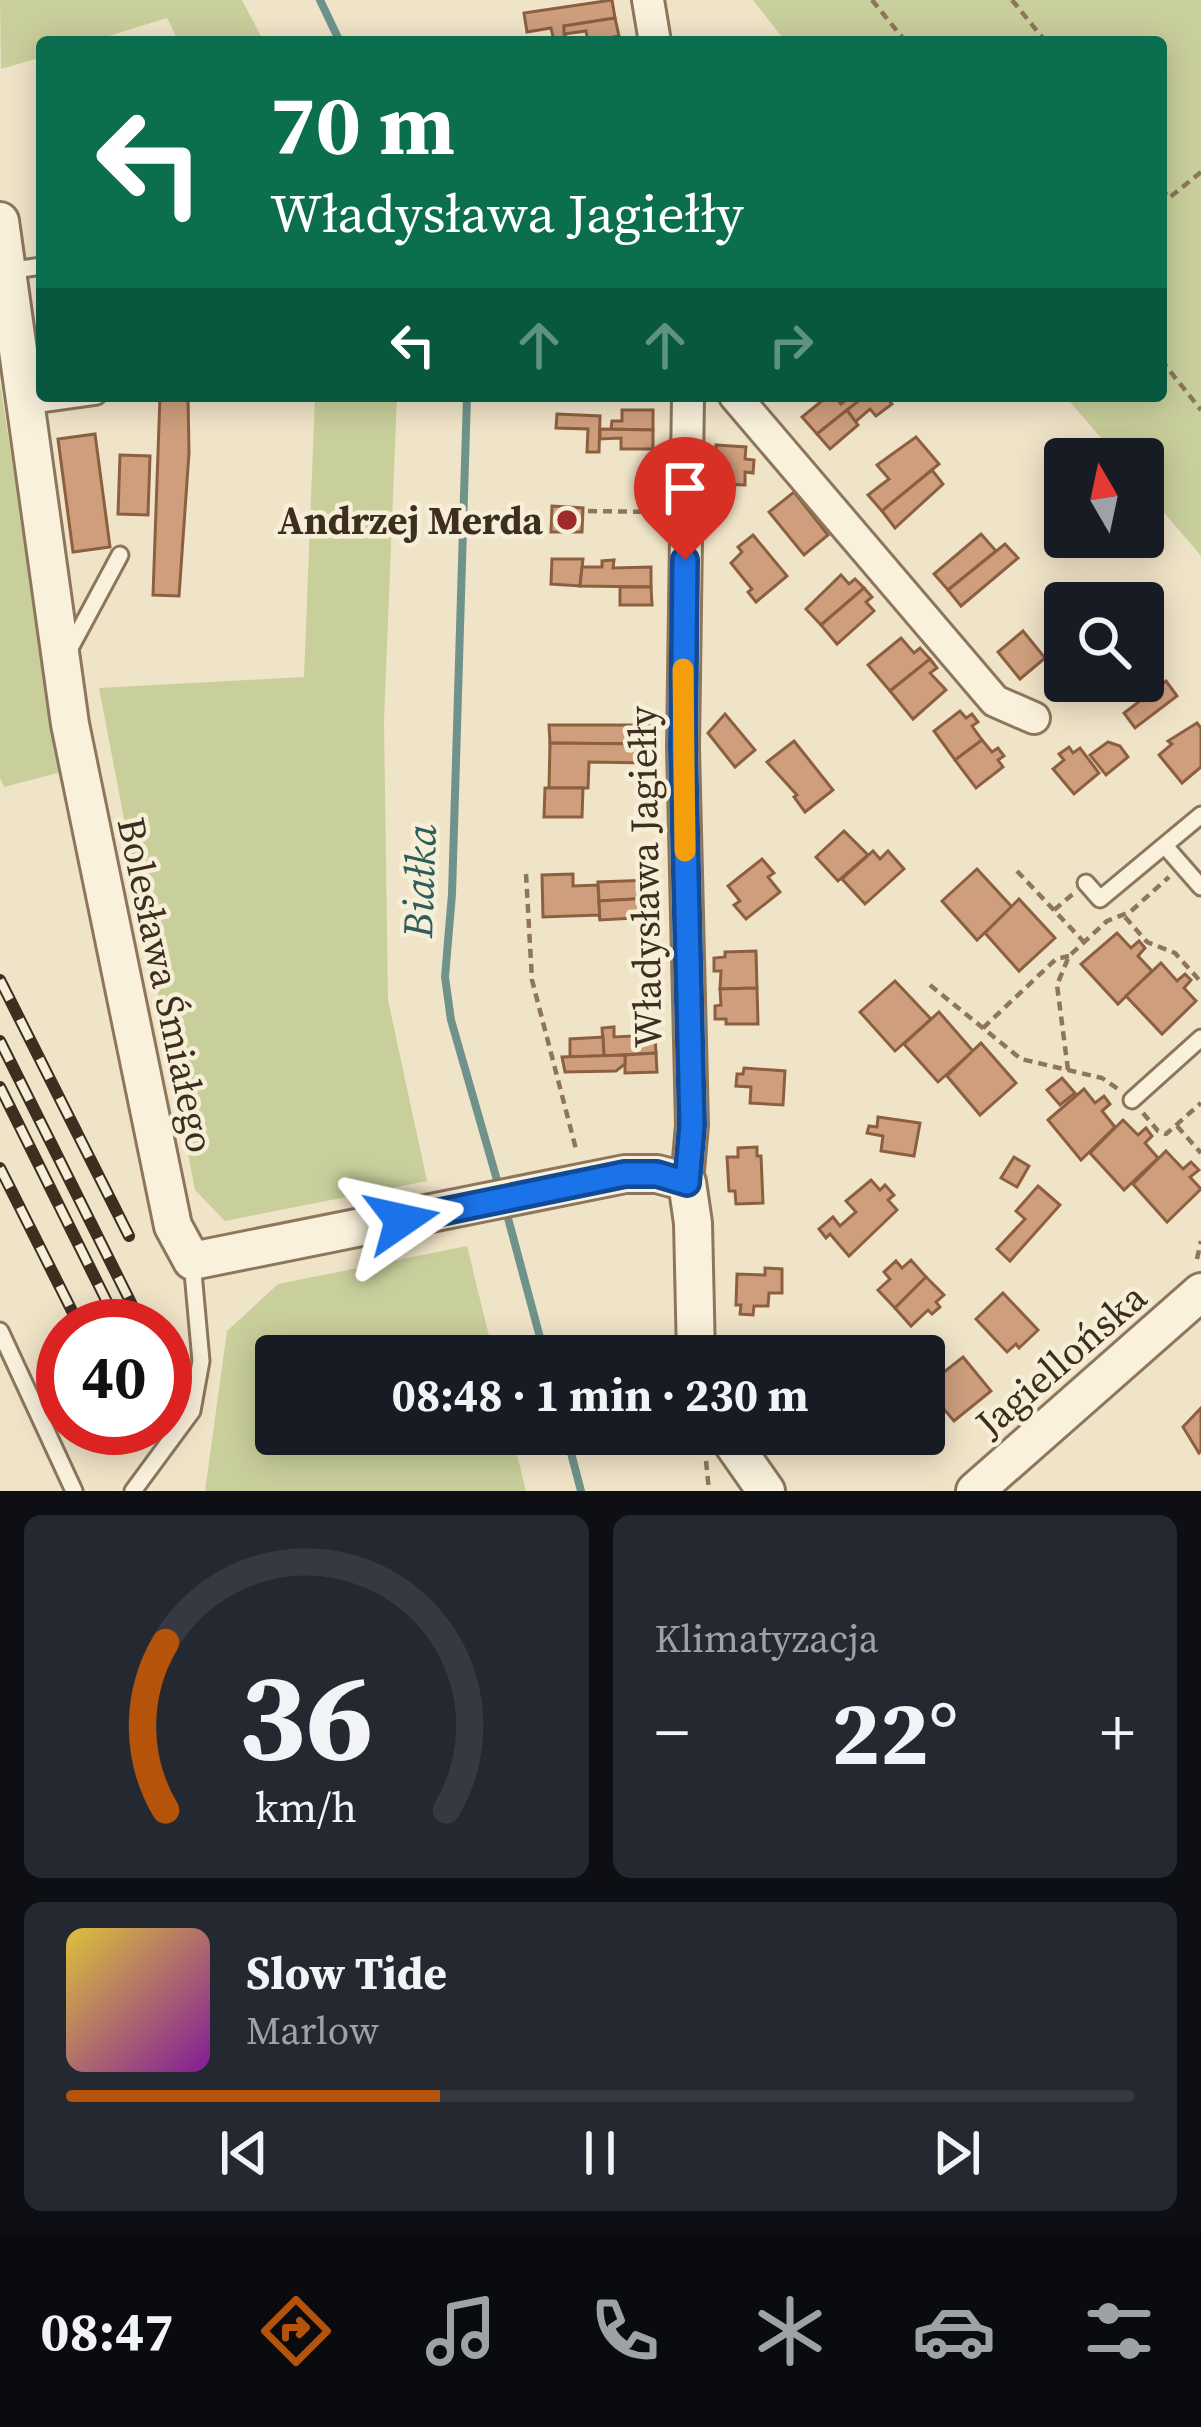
<!DOCTYPE html>
<html lang="pl">
<meta charset="utf-8">
<style>
body{margin:0;font-family:"Source Serif 4",serif;background:#242831;color:#f1f3f6;height:100vh;display:flex;flex-direction:column;font-size:45px;white-space:nowrap}
*{box-sizing:border-box;margin:0}
p{font-size:39px;color:#9ea1a6}
.icon{flex:none;width:66px;height:66px;fill:none;stroke:currentColor;stroke-width:2;stroke-linecap:round;stroke-linejoin:round}
.map{position:relative;height:1491px;overflow:hidden}
.sheet{display:flex;flex-direction:column;gap:24px;padding:24px;background:#0d0f14;flex:1}
.sheet>*{flex:none}
.hud{position:absolute;left:36px;top:36px;width:1131px;height:366px;border-radius:12px;box-shadow:0 6px 30px #0003;background:#0b6e4f;color:#fff;overflow:hidden}
.needle{width:78px;rotate:351deg}
.tools{position:absolute;left:1044px;top:438px;display:grid;gap:24px}
.tools a{display:grid;place-items:center;width:120px;height:120px;border-radius:12px;background:#171b24;box-shadow:0 6px 30px #0003;font-size:60px}
.speed{position:absolute;left:36px;top:1299px;display:flex;gap:24px;font-size:60px;font-weight:700;text-align:center}
.speed>*{display:grid;place-content:center;width:156px;height:156px;border-radius:50%;background:#171b24;box-shadow:0 6px 30px #0003;line-height:1}
.speed .limit{border:18px solid #d22;background:#fff;color:#111}
.pin{position:absolute;display:grid;place-items:center;width:102px;height:102px;color:#fff;margin:-123px -51px;border-radius:50% 50% 50% 0;rotate:-45deg;box-shadow:0 0 12px #0007}
.pin .icon{rotate:45deg}
.me{position:absolute;width:132px;margin:-66px;rotate:79deg;stroke-linejoin:round;filter:drop-shadow(0 0 9px #0008)}
.turn{display:flex;align-items:center;gap:42px;height:252px;padding:0 36px;font-size:54px}
.turn .icon{width:156px;height:156px;stroke-width:2.5}
.turn b{display:block;font-size:84px;line-height:102px}
.lanes{display:flex;align-items:center;height:114px;padding:0 36px;background:#0003;justify-content:center;gap:60px;direction:ltr}
.lanes .off{opacity:.35}
.big{font-size:90px;font-weight:700;line-height:1.1}
.sheet .tile{flex:1;display:flex;flex-direction:column;justify-content:center;gap:18px;min-width:0;padding:0 42px;border-radius:18px;background:#242831}
.sheet .dial{align-items:center;gap:0}
.dial svg{height:312px;overflow:visible;fill:none;stroke:#363941;stroke-width:7;stroke-linecap:round;text-anchor:middle}
.dial text{fill:#f1f3f6;stroke:none}
.song{display:flex;align-items:center;gap:36px}
.cover{width:144px;height:144px;border-radius:18px;background:linear-gradient(135deg,hsl(50 70% 55%),hsl(290 70% 35%))}
.played{height:12px;border-radius:6px;background:linear-gradient(90deg,#b45309 35%,#363941 35%)}
.keys{display:flex;justify-content:space-around;direction:ltr}
.heat{display:flex;justify-content:space-between;align-items:center;font-size:66px;direction:ltr}
.sheet .tiles{flex:1;display:grid;gap:24px;grid-template-columns:1fr 1fr}
.tile:last-child{grid-column:span 2}
.trip{position:absolute;left:255px;top:1335px;width:690px;height:120px;border-radius:12px;background:#171b24;box-shadow:0 6px 30px #0003;font-weight:700;line-height:120px;text-align:center}
.dock{display:flex;height:192px;justify-content:space-around;align-items:center;background:#090b0e;color:#9ea1a6}
.dock .icon{width:84px;height:84px}
.dock .on{color:#b45309}
.dock b{font-size:54px;color:#f1f3f6}
.map>svg:first-child{display:block}
.green{fill:#c9cf9b}
.lines{fill:none;stroke-linecap:round;stroke-linejoin:round}
.stream{stroke:#6f938a;stroke-width:8}
.building{fill:#cf9f7d;stroke:#8d5f41;stroke-width:3}
.service-casing{stroke:#8d765c;stroke-width:21}
.minor-casing{stroke:#8d765c;stroke-width:36}
.tertiary-casing{stroke:#8d765c;stroke-width:42}
.path{stroke:#8d765c;stroke-width:4.5;stroke-dasharray:9 6;stroke-linecap:butt}
.service{stroke:#faf1dc;stroke-width:15}
.minor{stroke:#faf1dc;stroke-width:30}
.tertiary{stroke:#faf1dc;stroke-width:36}
.rail-casing{stroke:#3d2e20;stroke-width:12}
.rail{stroke:#f7eed8;stroke-width:8;stroke-dasharray:22;stroke-linecap:butt}
.route-casing{stroke:#114b97;stroke-width:30}
.route{stroke:#1a73e8;stroke-width:21}
.slow{stroke:#f59e0b;stroke-width:21}
.poi-dot{fill:#9e2a2b;stroke:#f7eed8;stroke-width:4.5}
.labels{text-anchor:middle;dominant-baseline:central;stroke-width:9;stroke-linejoin:round;paint-order:stroke}
.poi-label{font-size:39px;font-weight:bold;fill:#3d2e20;stroke:#f7eed8;text-anchor:end}
.street-label{font-size:39px;fill:#3d2e20;stroke:#f7eed8}
.water-label{font-size:42px;font-style:italic;fill:#2f5d5a;stroke:#f7eed8}
</style>
<div class="map">
<svg width="1201" height="1491" viewBox="0 0 1201 1491">
<rect width="100%" height="100%" fill="#f0e4c8"/>
<g class="green">
<polygon points="0,0 242,0 264,42 179,42 167,18 89,42 42,42 42,57 1,69"/>
<polygon points="753,0 1201,0 1201,556 1143,488 1143,459 1119,459 1065,396 1161,396 1161,42 786,42"/>
<polygon points="0,384 61,772 4,787 0,778"/>
<polygon points="315,396 397,396 384,721 388,1000 427,1181 225,1221 195,1190 99,688 304,677"/>
<polygon points="467,1246 494,1356 276,1356 276,1434 512,1434 526,1491 205,1491 227,1331 278,1284"/>
</g>
<g class="lines">
<g class="stream">
<polyline points="320,0 340,42"/>
<polyline points="467,396 452,894 445,977 451,1020 499,1187"/>
<polyline points="505,1207 545,1356"/>
<polyline points="566,1434 581,1491"/>
</g>
</g>
<g class="building">
<polygon points="612,0 615,18 564,26 566,40 554,41 551,28 527,32 524,13"/>
<polygon points="615,18 619,36 588,42 586,31 564,34 564,26"/>
<polygon points="160,396 188,396 189,453 179,596 153,595"/>
<polygon points="828,396 834,396 841,404 851,396 865,396 817,434 802,417"/>
<polygon points="865,396 885,396 892,404 876,416 870,409 855,422 847,410"/>
<polygon points="622,410 653,410 653,430 611,429 612,421 622,421"/>
<polygon points="847,410 858,425 830,449 817,434"/>
<polygon points="557,414 600,416 599,452 587,452 588,429 556,428"/>
<polygon points="600,429 653,430 653,449 621,449 621,438 600,439"/>
<polygon points="95,434 110,547 73,552 58,439"/>
<polygon points="916,437 939,464 882,511 868,495 889,479 877,465"/>
<polygon points="716,445 746,447 745,459 754,460 753,473 745,472 745,485 716,484"/>
<polygon points="120,455 150,456 148,515 118,514"/>
<polygon points="932,470 943,484 895,528 882,511"/>
<polygon points="794,492 828,535 804,555 769,512"/>
<polygon points="552,506 583,508 582,532 551,532"/>
<polygon points="981,534 996,551 948,590 934,574"/>
<polygon points="753,535 787,576 756,602 748,592 752,589 731,563 742,552 738,547"/>
<polygon points="1005,544 1018,558 961,606 948,590"/>
<polygon points="552,559 583,559 580,586 551,584"/>
<polygon points="614,560 613,568 651,567 651,587 580,586 582,567 602,567 602,561"/>
<polygon points="841,575 849,584 855,579 864,588 821,625 806,609"/>
<polygon points="620,587 651,587 652,605 620,605"/>
<polygon points="864,588 872,597 866,602 874,611 837,644 821,625"/>
<polygon points="1023,631 1045,658 1020,679 998,652"/>
<polygon points="901,638 914,653 920,648 930,659 890,691 868,665"/>
<polygon points="930,659 937,668 930,673 946,690 913,719 890,691"/>
<polygon points="1166,681 1177,696 1135,728 1124,713"/>
<polygon points="960,711 966,718 972,714 978,722 972,726 982,740 955,760 934,731"/>
<polygon points="725,714 755,750 735,767 708,733"/>
<polygon points="1197,723 1201,728 1201,767 1182,783 1159,755 1172,744 1168,741"/>
<polygon points="549,725 650,725 650,744 550,743"/>
<polygon points="982,740 992,752 998,748 1004,756 998,760 1003,767 976,788 955,760"/>
<polygon points="794,741 833,790 805,812 794,797 797,795 767,762"/>
<polygon points="1108,742 1120,746 1128,757 1106,775 1090,755"/>
<polygon points="550,743 650,744 650,763 589,762 588,788 549,788"/>
<polygon points="1069,747 1073,753 1080,748 1099,773 1074,794 1053,769 1064,760 1059,754"/>
<polygon points="545,788 583,788 582,817 544,817"/>
<polygon points="844,831 868,855 838,881 816,857"/>
<polygon points="873,851 880,859 888,851 904,869 865,904 842,879"/>
<polygon points="762,859 774,873 768,877 780,892 746,919 734,905 740,901 728,886"/>
<polygon points="977,869 1012,907 977,940 942,901"/>
<polygon points="573,874 573,886 598,885 600,920 599,915 543,917 542,875"/>
<polygon points="651,880 651,898 599,901 598,882"/>
<polygon points="651,898 652,917 600,920 599,901"/>
<polygon points="1019,899 1055,938 1019,971 985,933"/>
<polygon points="1117,933 1131,948 1139,941 1145,948 1138,956 1152,971 1118,1004 1081,964"/>
<polygon points="756,951 757,988 720,989 721,971 714,971 714,958 725,957 725,952"/>
<polygon points="1161,963 1177,981 1185,974 1191,980 1184,988 1196,1001 1162,1034 1126,996"/>
<polygon points="895,981 931,1019 895,1051 860,1012"/>
<polygon points="757,988 758,1024 726,1024 726,1019 715,1019 715,1006 721,1005 720,989"/>
<polygon points="939,1012 973,1051 938,1082 904,1044"/>
<polygon points="614,1027 614,1037 655,1035 656,1053 604,1056 602,1028"/>
<polygon points="603,1037 604,1056 570,1057 570,1039"/>
<polygon points="981,1043 1016,1083 980,1115 947,1076"/>
<polygon points="656,1053 657,1072 625,1073 625,1055"/>
<polygon points="625,1055 625,1064 616,1071 565,1072 562,1057"/>
<polygon points="744,1068 785,1071 783,1105 750,1103 751,1087 736,1086 737,1074 743,1074"/>
<polygon points="1062,1078 1075,1093 1060,1105 1047,1090"/>
<polygon points="1084,1089 1095,1103 1104,1096 1110,1104 1102,1111 1115,1127 1081,1160 1048,1120"/>
<polygon points="878,1117 920,1123 914,1156 881,1151 883,1136 867,1133 869,1126 877,1127"/>
<polygon points="1123,1120 1138,1135 1146,1128 1152,1136 1145,1143 1158,1158 1124,1190 1090,1153"/>
<polygon points="757,1147 757,1156 761,1156 763,1203 736,1204 735,1191 729,1191 727,1157 738,1157 738,1148"/>
<polygon points="1166,1151 1183,1169 1191,1162 1199,1170 1190,1177 1201,1189 1167,1222 1133,1184"/>
<polygon points="1014,1157 1029,1166 1017,1187 1001,1178"/>
<polygon points="871,1180 880,1190 885,1185 894,1195 888,1200 897,1210 849,1256 830,1234 826,1238 819,1229 833,1217 840,1226 856,1212 846,1201"/>
<polygon points="1038,1186 1060,1205 1010,1261 997,1249 1025,1219 1016,1211"/>
<polygon points="911,1260 926,1277 895,1308 878,1290 890,1279 884,1272 896,1261 902,1268"/>
<polygon points="765,1268 782,1269 782,1293 769,1293 768,1306 754,1306 753,1315 740,1314 741,1305 736,1305 737,1274 765,1275"/>
<polygon points="926,1277 944,1295 936,1302 940,1307 932,1314 928,1310 911,1326 895,1308"/>
<polygon points="1003,1293 1038,1330 1019,1348 1016,1344 1007,1352 976,1319"/>
<polygon points="963,1357 991,1391 954,1421 925,1387"/>
<polygon points="1201,1408 1201,1451 1199,1453 1183,1427"/>
</g>
<g class="lines">
<defs>
<g id="service">
<polyline points="7,271 42,266"/>
<polyline points="26,406 97,396"/>
<polyline points="69,650 120,555"/>
<polyline points="1165,846 1201,887"/>
<polyline points="1086,883 1100,899 1201,815"/>
<polyline points="1132,1100 1201,1038"/>
<polyline points="0,1331 74,1491"/>
<polyline points="133,1491 192,1411 201,1361 192,1261"/>
</g>
<g id="minor">
<polyline points="648,0 655,42"/>
<polyline points="735,396 995,701 1034,718"/>
<polyline points="687,1182 692,1125 683,747 688,396"/>
</g>
<g id="tertiary">
<polyline points="0,221 70,724 173,1226 192,1261 625,1174 657,1174 687,1182 693,1223 696,1356"/>
<polyline points="726,1434 766,1491"/>
<polyline points="975,1491 1201,1292"/>
</g>
</defs>
<use href="#service" class="service-casing"/>
<use href="#minor" class="minor-casing"/>
<use href="#tertiary" class="tertiary-casing"/>
<g class="path">
<polyline points="872,0 906,42"/>
<polyline points="1012,0 1046,42"/>
<polyline points="1161,188 1169,198 1201,172"/>
<polyline points="1161,360 1201,410"/>
<polyline points="588,511 656,512"/>
<polyline points="1017,871 1084,942"/>
<polyline points="526,874 532,980 577,1153"/>
<polyline points="1054,910 1073,894"/>
<polyline points="1125,917 1147,942 1175,953 1201,982"/>
<polyline points="930,985 1021,1059 1102,1078 1118,1089"/>
<polyline points="983,1028 1056,959 1069,956"/>
<polyline points="1068,1070 1057,985 1069,956 1107,921 1130,912 1169,877"/>
<polyline points="1143,1113 1158,1131 1166,1134 1201,1103"/>
<polyline points="1177,1126 1201,1153"/>
<polyline points="1197,1259 1201,1241"/>
<polyline points="706,1461 709,1491"/>
</g>
<use href="#service" class="service"/>
<use href="#minor" class="minor"/>
<use href="#tertiary" class="tertiary"/>
<defs>
<g id="rail">
<polyline points="0,980 129,1236"/>
<polyline points="0,1041 138,1317"/>
<polyline points="0,1087 119,1326"/>
<polyline points="0,1168 73,1313"/>
</g>
</defs>
<use href="#rail" class="rail-casing"/>
<use href="#rail" class="rail"/>
</g>
<g class="lines">
<defs>
<polyline id="route" points="402,1220 625,1174 657,1174 687,1183 692,1125 683,747 685,560"/>
</defs>
<use href="#route" class="route-casing"/>
<use href="#route" class="route"/>
<polyline class="slow" points="683,669 685,851"/>
</g>
<circle class="poi-dot" cx="567" cy="520" r="12"/>
<g class="labels">
<g class="poi-label">
<text x="543" y="520">Andrzej Merda</text>
</g>
<g class="street-label">
<text transform="translate(645 877) rotate(-91)">Władysława Jagiełły</text>
<text transform="translate(166 985) rotate(78)">Bolesława Śmiałego</text>
<text transform="translate(1061 1360) rotate(-41)">Jagiellońska</text>
</g>
<g class="water-label">
<text transform="translate(419 881) rotate(-88)">Białka</text>
</g>
</g>
</svg>
<div class="tools">
<a><svg class="needle" viewBox="-14 -14 28 28"><path d="M0-13l5 13h-10z" fill="#e53935"/><path d="M0 13l5-13h-10z" fill="#9ea1a6"/></svg></a>
<a><svg class="icon" aria-label="search" viewBox="0 0 24 24"><circle cx="10" cy="10" r="6"/><path d="M15 15l6 6"/></svg></a>
</div>
<div class="speed"><div class="limit">40</div></div>
<div class="pin" style="left:685px;top:560px;background:#d93025"><svg class="icon" aria-label="arrive" viewBox="0 0 24 24"><path d="M6 21V4h12l-3 4 3 4H6"/></svg></div>
<svg class="me" style="left:402px;top:1220px" viewBox="-20 -20 40 40"><path d="M0-17L14 15 0 8-14 15z" fill="#1a73e8" stroke="#fff" stroke-width="4"/></svg>
<div class="trip">08:48 · 1 min · 230 m</div>
<div class="hud">
<div class="turn"><svg class="icon" aria-label="left" viewBox="0 0 24 24"><path d="M17 20v-9H6M10 6l-5 5 5 5"/></svg><div><b>70 m</b>Władysława Jagiełły</div></div>
<div class="lanes"><svg class="icon" aria-label="left" viewBox="0 0 24 24"><path d="M17 20v-9H6M10 6l-5 5 5 5"/></svg><svg class="icon off" aria-label="ahead" viewBox="0 0 24 24"><path d="M12 20V5M6 11l6-6 6 6"/></svg><svg class="icon off" aria-label="ahead" viewBox="0 0 24 24"><path d="M12 20V5M6 11l6-6 6 6"/></svg><svg class="icon off" aria-label="right" viewBox="0 0 24 24"><path d="M7 20v-9h11M14 6l5 5-5 5"/></svg></div>
</div>
</div>
<section class="sheet">
<div class="tiles">
<div class="tile dial"><svg viewBox="0 0 100 80">
<path d="M14 69A42 42 0 1 1 86 69"/>
<path d="M14 69A42 42 0 0 1 14 26" stroke="#b45309"/>
<text x="50" y="56" font-size="32" font-weight="700">36</text>
<text x="50" y="72" font-size="11">km/h</text>
</svg></div>
<div class="tile"><p>Klimatyzacja</p>
<div class="heat"><a>−</a><b class="big">22°</b><a>+</a></div>
</div>
<div class="tile">
<div class="song"><i class="cover"></i><div><b>Slow Tide</b><p>Marlow</p></div></div>
<div class="played"></div>
<div class="keys"><svg class="icon" aria-label="previous" viewBox="0 0 24 24"><path d="M18 5L8 12l10 7zM5 5v14"/></svg><svg class="icon" aria-label="pause" viewBox="0 0 24 24"><path d="M8 5v14M16 5v14"/></svg><svg class="icon" aria-label="next" viewBox="0 0 24 24"><path d="M6 5l10 7-10 7zM19 5v14"/></svg></div>
</div>
</div>
</section>
<nav class="dock">
<b>08:47</b>
<svg class="icon on" aria-label="directions" viewBox="0 0 24 24"><path d="M12 3l9 9-9 9-9-9zM9 14v-3h6M13 9l2 2-2 2"/></svg>
<svg class="icon" aria-label="music" viewBox="0 0 24 24"><path d="M9 18V5l10-2v13"/><circle cx="6" cy="18" r="3"/><circle cx="16" cy="16" r="3"/></svg>
<svg class="icon" aria-label="phone" viewBox="0 0 24 24"><path d="M5 4h4l2 5-3 2q2 4 5 5l2-3 5 2v4C11 20 4 13 5 4z"/></svg>
<svg class="icon" aria-label="climate" viewBox="0 0 24 24"><path d="M12 3v18M4 7l16 10M4 17L20 7"/></svg>
<svg class="icon" aria-label="car" viewBox="0 0 24 24"><path d="M5 17H2v-5l4-1 3-4h7l3 4 3 1v5h-3M9 17h6M6 11h13"/><circle cx="7" cy="17" r="2"/><circle cx="17" cy="17" r="2"/></svg>
<svg class="icon" aria-label="filters" viewBox="0 0 24 24"><path d="M4 7h16M4 17h16"/><circle cx="9" cy="7" r="2"/><circle cx="15" cy="17" r="2"/></svg>
</nav>
